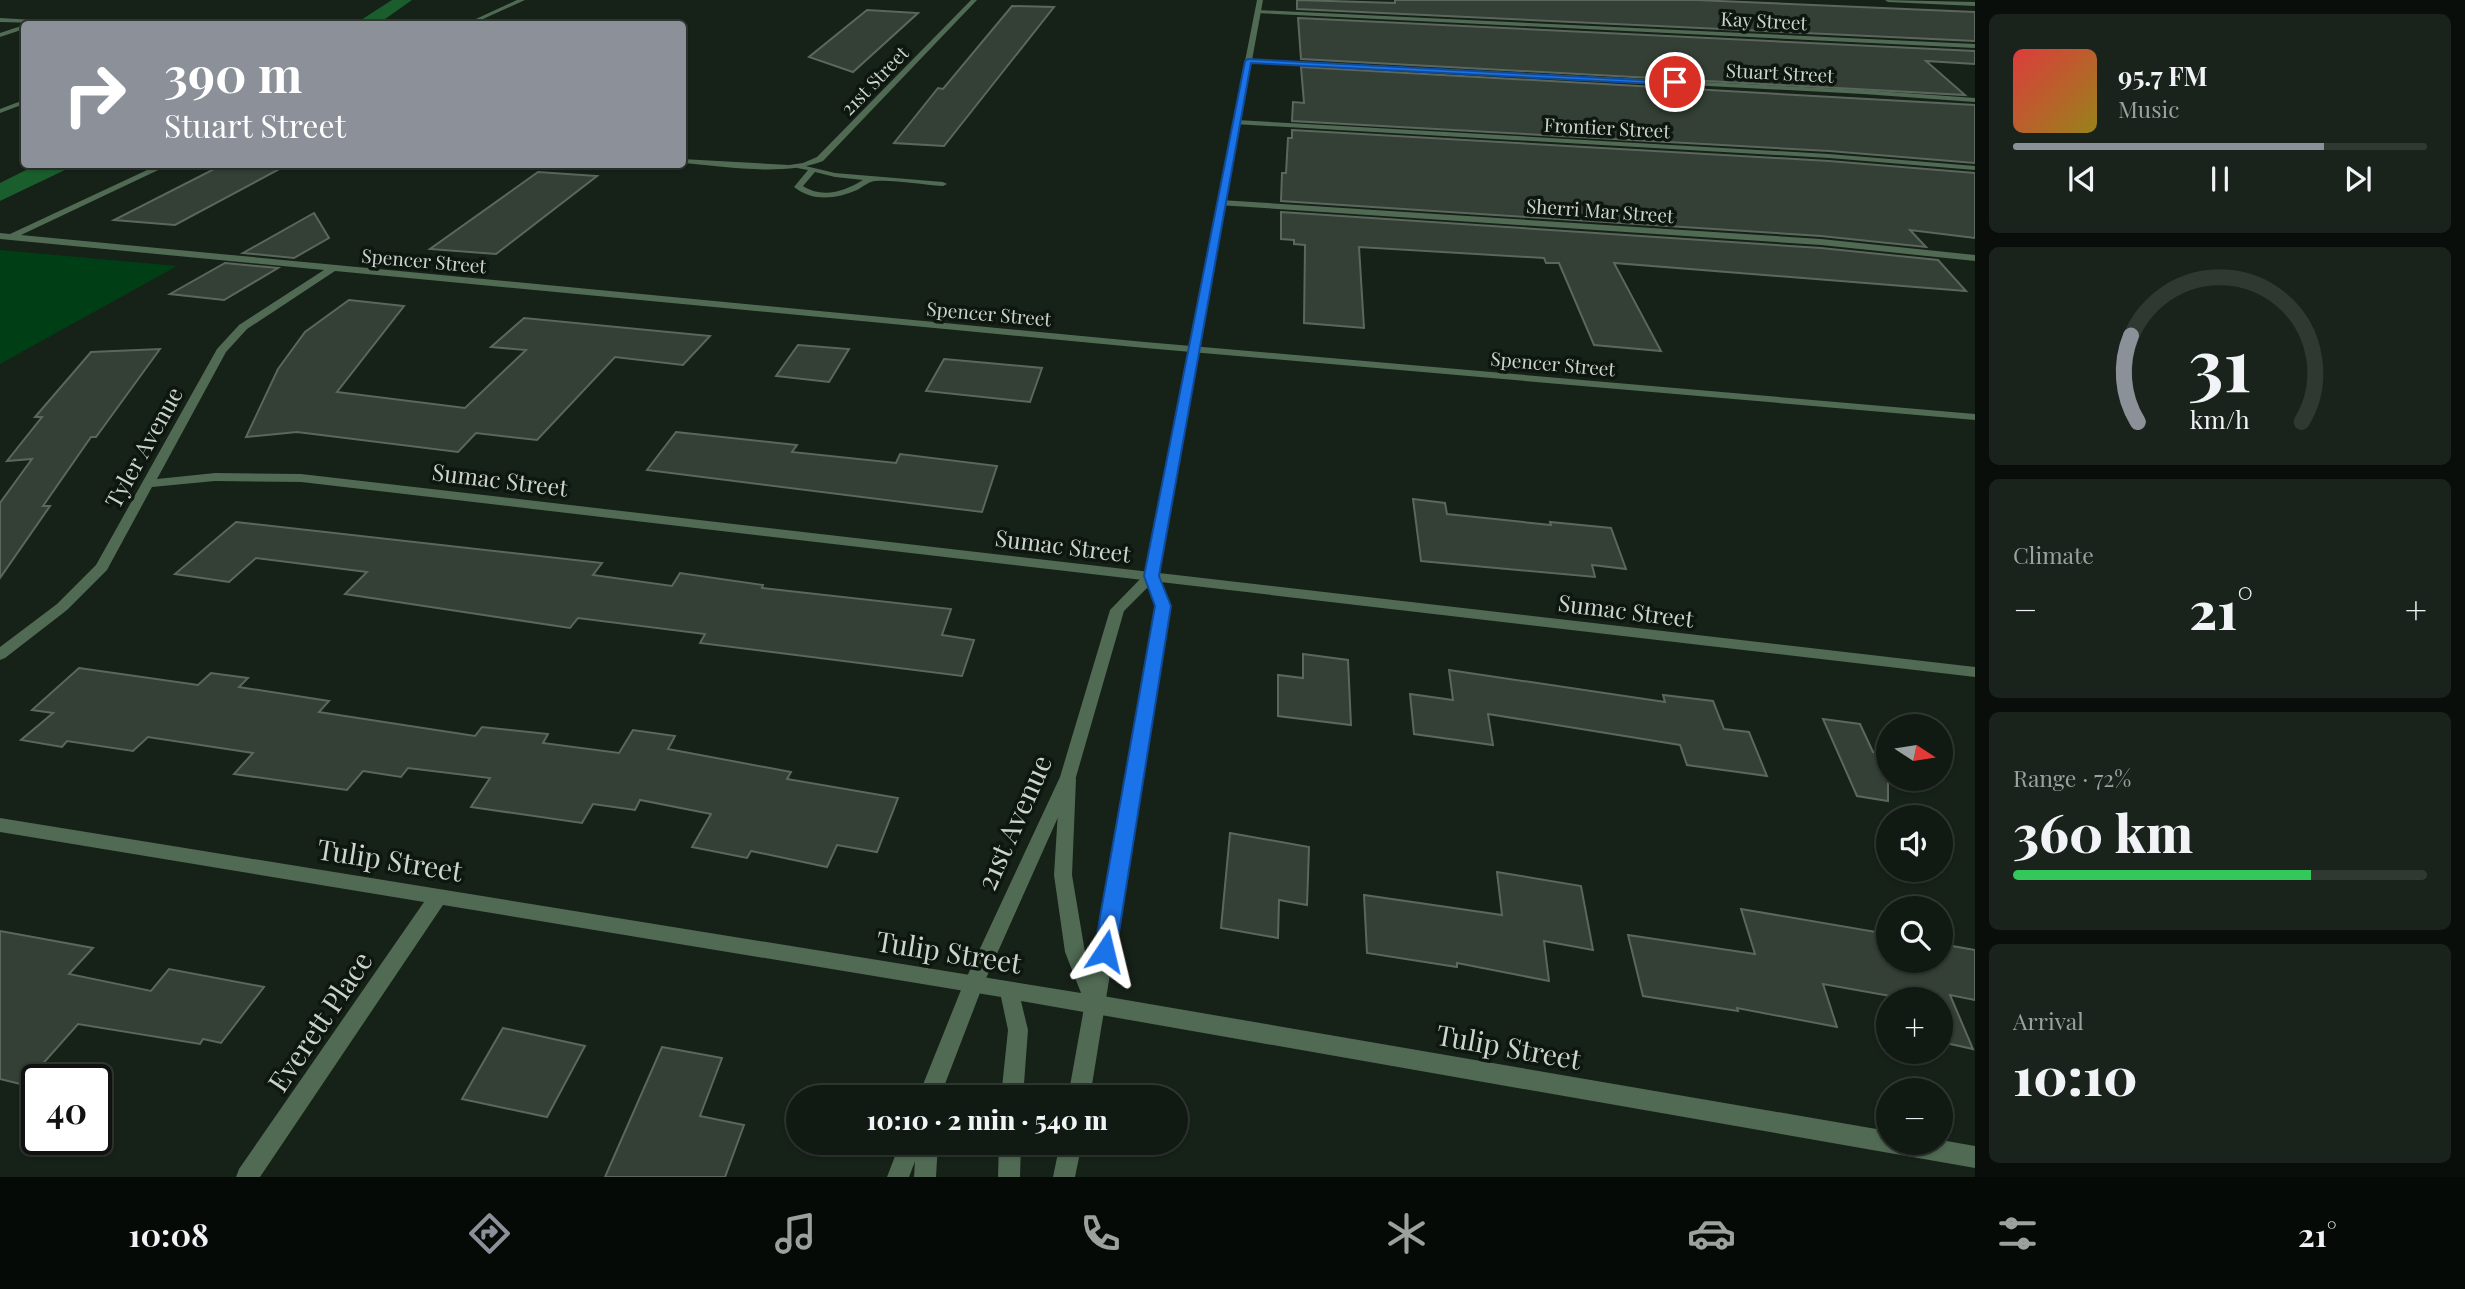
<!DOCTYPE html>
<meta charset="utf-8">
<style>
body{margin:0;font-family:"Playfair Display",serif;background:#19221b;color:#f1f3f6;height:100vh;display:flex;flex-direction:column;font-size:26px;white-space:nowrap}
*{box-sizing:border-box;margin:0}
p{font-size:23px;color:#9ca09f}
.icon{flex:none;width:38px;height:38px;fill:none;stroke:currentColor;stroke-width:2;stroke-linecap:round;stroke-linejoin:round}
.map{position:relative;flex:1;overflow:hidden}
.side{display:flex;flex-direction:column;gap:14px;padding:14px;background:#090e0a;width:490px}
.side>*{flex:none}
.banner{position:absolute;left:21px;top:21px;width:665px;height:147px;border-radius:7px;box-shadow:0 2px 5px #0004,0 0 0 2px #303832;background:#8c9099;color:#fff;overflow:hidden}
.needle{width:46px;rotate:102deg}
.tools{position:absolute;left:1876px;top:714px;display:grid;gap:14px}
.tools a{display:grid;place-items:center;width:77px;height:77px;border-radius:50%;background:#101912;box-shadow:0 2px 5px #0004,0 0 0 2px #303832;font-size:35px}
.speed{position:absolute;left:21px;top:1064px;display:flex;gap:14px;font-size:35px;font-weight:700;text-align:center}
.speed>*{display:grid;place-content:center;width:91px;height:91px;border-radius:50%;background:#101912;box-shadow:0 2px 5px #0004,0 0 0 2px #303832;line-height:1}
.speed .limit{border:4px solid #111;border-radius:10px;background:#fff;color:#111}
.pin{position:absolute;display:grid;place-items:center;width:60px;height:60px;color:#fff;margin:-30px;border:4px solid #fff;border-radius:50%;box-shadow:0 2px 7px #0007}
.me{position:absolute;width:77px;margin:-38px;rotate:10deg;stroke-linejoin:round;filter:drop-shadow(0 0 5px #0008)}
.turn{display:flex;align-items:center;gap:24px;height:147px;padding:0 28px;font-size:32px}
.turn .icon{width:91px;height:91px;stroke-width:2.5}
.turn b{display:block;font-size:49px;line-height:60px}
.big{font-size:52px;font-weight:800;line-height:1.1}
.side .widget{flex:1;display:flex;flex-direction:column;justify-content:center;gap:10px;min-width:0;padding:0 24px;border-radius:10px;background:#19221b}
.side .dial{align-items:center;gap:0}
.dial svg{height:182px;overflow:visible;fill:none;stroke:#303832;stroke-width:7;stroke-linecap:round;text-anchor:middle}
.dial text{fill:#f1f3f6;stroke:none}
.song{display:flex;align-items:center;gap:21px}
.cover{width:84px;height:84px;border-radius:10px;background:linear-gradient(135deg,hsl(0 70% 55%),hsl(50 70% 35%))}
.played{height:7px;border-radius:4px;background:linear-gradient(90deg,#8c9099 75%,#303832 75%)}
.keys{display:flex;justify-content:space-around;direction:ltr}
.heat{display:flex;justify-content:space-between;align-items:center;font-size:38px;direction:ltr}
.charge{height:10px;border-radius:5px;background:linear-gradient(90deg,#34c759 72%,#303832 0)}
.trip{position:absolute;left:786px;top:1085px;width:402px;height:70px;border-radius:35px;background:#101912;box-shadow:0 2px 5px #0004,0 0 0 2px #303832;font-weight:800;line-height:70px;text-align:center}
.tabs{display:flex;height:112px;justify-content:space-around;align-items:center;background:#060a07;color:#9ca09f}
.tabs .icon{width:49px;height:49px}
.tabs .current{color:#8c9099}
.tabs b{font-size:32px;color:#f1f3f6}
main{display:flex;flex:1;min-height:0}
.map>svg:first-child{display:block}
.green{fill:#003f16}
.lines{fill:none;stroke-linecap:round;stroke-linejoin:round}
.canal{fill:#195e2c;fill-rule:evenodd}
.building{fill:#343f35;stroke:#5b675c;stroke-width:2}
.service{fill:#506a53;fill-rule:evenodd}
.minor{fill:#506a53;fill-rule:evenodd}
.tertiary{fill:#506a53;fill-rule:evenodd}
.route{fill:#1a73e8;stroke:#114b97;stroke-width:2}
.labels{text-anchor:middle;dominant-baseline:central;stroke-width:7;stroke-linejoin:round;paint-order:stroke}
.far-street-label{font-size:19px;fill:#cdd4cd;stroke:#0d170f}
.street-label{font-size:23px;fill:#cdd4cd;stroke:#0d170f}
.near-street-label{font-size:28px;fill:#cdd4cd;stroke:#0d170f}
</style>
<main>
<div class="map">
<svg width="1975" height="1177" viewBox="0 0 1975 1177">
<rect width="100%" height="100%" fill="#162118"/>
<polygon class="green" points="0,250 177,266 0,364"/>
<g class="lines">
<g class="canal">
<polygon points="392,0 412,0 378,24 358,24 361,20"/>
<polygon points="38,164 70,164 67,169 0,201 0,183"/>
</g>
</g>
<g class="building">
<polygon points="1297,0 1395,3 1395,0 1696,0 1975,12 1975,41 1297,9"/>
<polygon points="1012,6 1054,7 944,146 894,143 938,88 943,89"/>
<polygon points="867,10 918,13 853,72 809,57"/>
<polygon points="1298,18 1975,51 1975,64 1926,61 1965,95 1301,59"/>
<polygon points="1301,67 1975,105 1975,163 1829,151 1292,121 1293,102 1304,103"/>
<polygon points="1292,130 1829,161 1975,173 1975,238 1910,230 1926,247 1821,236 1281,201 1282,173 1286,173 1288,138 1292,138"/>
<polygon points="224,164 287,165 175,225 114,220"/>
<polygon points="538,172 597,176 496,254 430,249"/>
<polygon points="1281,212 1821,248 1938,260 1966,291 1614,263 1661,351 1594,345 1559,263 1546,263 1544,258 1359,247 1364,328 1304,323 1305,245 1294,244 1294,240 1281,239"/>
<polygon points="314,213 329,238 294,258 243,253"/>
<polygon points="225,263 278,268 224,300 170,294"/>
<polygon points="349,300 404,306 337,392 465,408 526,350 491,347 524,318 710,336 683,365 615,357 537,440 476,433 458,452 297,432 246,437 278,369 305,332"/>
<polygon points="798,345 849,349 829,382 776,376"/>
<polygon points="160,349 96,437 91,437 43,506 50,506 0,578 0,503 32,459 7,461 42,417 35,417 91,352"/>
<polygon points="944,359 1042,368 1030,402 926,391"/>
<polygon points="676,432 797,445 792,452 896,463 900,454 997,466 982,512 647,470"/>
<polygon points="1413,499 1445,503 1447,514 1551,525 1550,522 1611,528 1626,569 1592,565 1595,577 1421,561"/>
<polygon points="236,522 602,563 593,575 672,586 680,573 763,585 762,588 951,609 942,635 974,640 962,676 700,643 705,634 578,618 570,628 345,594 367,572 256,558 229,582 175,574"/>
<polygon points="1303,654 1348,660 1351,725 1278,716 1278,675 1303,678"/>
<polygon points="79,668 198,685 211,673 248,678 239,687 329,701 319,712 475,736 482,727 548,734 543,743 619,753 633,730 675,736 668,749 791,772 787,779 898,798 877,852 837,845 827,867 751,851 747,858 692,847 711,814 640,800 635,810 593,804 582,823 471,807 490,778 408,768 401,777 363,771 347,790 234,774 253,753 148,737 133,751 67,741 62,747 21,740 53,713 32,710"/>
<polygon points="1449,670 1665,702 1663,695 1713,701 1724,729 1749,732 1767,776 1687,765 1680,745 1488,714 1493,745 1414,734 1410,694 1453,700"/>
<polygon points="1823,719 1860,724 1873,752 1888,754 1888,801 1857,796"/>
<polygon points="1230,833 1309,847 1307,905 1279,900 1278,938 1221,928"/>
<polygon points="1497,872 1581,886 1593,950 1544,941 1549,981 1457,963 1457,967 1367,953 1364,895 1502,915"/>
<polygon points="1741,909 1888,934 1888,961 1941,961 1941,944 1975,950 1975,1000 1950,995 1973,1049 1941,1042 1941,999 1907,999 1823,984 1837,1027 1737,1008 1738,1011 1643,996 1628,935 1755,954"/>
<polygon points="0,931 93,948 69,974 151,991 169,969 264,987 221,1043 203,1039 200,1044 78,1024 24,1085 0,1079"/>
<polygon points="503,1028 585,1046 547,1117 462,1099"/>
<polygon points="662,1047 722,1058 700,1116 744,1125 725,1177 605,1177"/>
</g>
<g class="lines">
<path class="service" d="M 797,164 L 835,173 L 943,182 L 947,184 L 943,186 C 921,185 898,180 876,181 C 869,181 863,187 857,190 C 837,199 812,202 794,187 L 808,170 L 797,168 ZM 815,172 L 835,177 L 863,180 C 845,191 823,199 803,186 Z"/>
<g class="minor">
<polygon points="517,0 525,0 472,24 465,24"/>
<path d="M 971,0 L 977,0 L 823,161 C 782,177 726,166 682,163 L 682,159 L 789,165 L 803,163 L 817,157 Z"/>
<polygon points="1885,0 1975,2 1975,6 1888,2"/>
<polygon points="1257,10 1975,44 1975,48 1255,13"/>
<polygon points="0,18 70,22 73,24 0,22"/>
<polygon points="24,25 24,29 0,37 0,33"/>
<polygon points="1248,59 1863,90 1975,98 1975,102 1863,94 1246,62"/>
<polygon points="24,100 24,104 0,113 0,109"/>
<polygon points="1237,120 1829,154 1975,166 1975,170 1829,158 1234,124"/>
<polygon points="160,164 171,164 21,235 1145,342 1975,414 1975,420 1145,348 335,271 247,329 226,352 157,479 215,473 301,474 1975,667 1975,677 301,482 215,481 152,487 107,570 67,610 5,658 0,660 0,647 57,604 96,565 217,349 239,325 324,270 0,239 0,233 10,234"/>
<polygon points="1221,200 1821,239 1975,255 1975,261 1821,245 1218,205 1217,203"/>
<polygon points="1068,773 1074,775 1076,779 1072,875 1085,952 1103,996 1888,1131 1888,1143 1941,1143 1941,1140 1975,1146 1975,1168 1021,1001 1028,1030 1023,1097 1001,1097 1008,1030 1001,997 443,905 260,1177 236,1177 239,1169 424,902 0,832 0,818 1081,993 1065,952 1054,875 1060,779 1062,775"/>
<polygon points="916,1143 938,1143 936,1177 914,1177"/>
<polygon points="999,1143 1021,1143 1020,1177 998,1177"/>
</g>
<g class="tertiary">
<polygon points="1257,0 1263,0 1158,576 1170,606 1090,1097 1068,1097 1156,606 1148,587 1124,611 1076,777 983,985 940,1097 918,1097 963,985 1060,777 1110,610 1144,575"/>
<polygon points="900,1143 922,1143 909,1177 887,1177"/>
<polygon points="1060,1143 1082,1143 1075,1177 1053,1177"/>
</g>
</g>
<polygon class="route" points="1248,59 1679,82 1675,85 1251,63 1159,576 1171,606 1116,951 1113,957 1105,960 1097,957 1094,951 1155,606 1144,576 1245,61"/>
<g class="labels">
<g class="far-street-label">
<text transform="translate(1764 20) rotate(3)">Kay Street</text>
<text transform="translate(1780 72) rotate(3)">Stuart Street</text>
<text transform="translate(874 80) rotate(-46)">21st Street</text>
<text transform="translate(1607 127) rotate(3)">Frontier Street</text>
<text transform="translate(1600 210) rotate(4)">Sherri Mar Street</text>
<text transform="translate(424 260) rotate(5)">Spencer Street</text>
<text transform="translate(989 313) rotate(5)">Spencer Street</text>
<text transform="translate(1553 363) rotate(5)">Spencer Street</text>
</g>
<g class="street-label">
<text transform="translate(143 447) rotate(-61)">Tyler Avenue</text>
<text transform="translate(500 479) rotate(7)">Sumac Street</text>
<text transform="translate(1063 545) rotate(7)">Sumac Street</text>
<text transform="translate(1626 610) rotate(7)">Sumac Street</text>
</g>
<g class="near-street-label">
<text transform="translate(1013 822) rotate(-66)">21st Avenue</text>
<text transform="translate(390 859) rotate(9)">Tulip Street</text>
<text transform="translate(949 951) rotate(9)">Tulip Street</text>
<text transform="translate(319 1021) rotate(-56)">Everett Place</text>
<text transform="translate(1509 1046) rotate(10)">Tulip Street</text>
</g>
</g>
</svg>
<div class="tools">
<a><svg class="needle" viewBox="-14 -14 28 28"><path d="M0-13l5 13h-10z" fill="#e53935"/><path d="M0 13l5-13h-10z" fill="#9ca09f"/></svg></a>
<a><svg class="icon" aria-label="sound" viewBox="0 0 24 24"><path d="M4 9h4l5-4v14l-5-4H4zM17 9q2 3 0 6"/></svg></a>
<a><svg class="icon" aria-label="search" viewBox="0 0 24 24"><circle cx="10" cy="10" r="6"/><path d="M15 15l6 6"/></svg></a>
<a>+</a>
<a>−</a>
</div>
<div class="speed"><div class="limit">40</div></div>
<div class="pin" style="left:1675px;top:82px;background:#d93025"><svg class="icon" aria-label="arrive" viewBox="0 0 24 24"><path d="M6 21V4h12l-3 4 3 4H6"/></svg></div>
<svg class="me" style="left:1105px;top:951px" viewBox="-20 -20 40 40"><path d="M0-17L14 15 0 8-14 15z" fill="#1a73e8" stroke="#fff" stroke-width="4"/></svg>
<div class="trip">10:10 · 2 min · 540 m</div>
<div class="banner">
<div class="turn"><svg class="icon" aria-label="right" viewBox="0 0 24 24"><path d="M7 20v-9h11M14 6l5 5-5 5"/></svg><div><b>390 m</b>Stuart Street</div></div>
</div>
</div>
<section class="side">
<div class="widget">
<div class="song"><i class="cover"></i><div><b>95.7 FM</b><p>Music</p></div></div>
<div class="played"></div>
<div class="keys"><svg class="icon" aria-label="previous" viewBox="0 0 24 24"><path d="M18 5L8 12l10 7zM5 5v14"/></svg><svg class="icon" aria-label="pause" viewBox="0 0 24 24"><path d="M8 5v14M16 5v14"/></svg><svg class="icon" aria-label="next" viewBox="0 0 24 24"><path d="M6 5l10 7-10 7zM19 5v14"/></svg></div>
</div>
<div class="widget dial"><svg viewBox="0 0 100 80">
<path d="M14 69A42 42 0 1 1 86 69"/>
<path d="M14 69A42 42 0 0 1 11 31" stroke="#8c9099"/>
<text x="50" y="56" font-size="32" font-weight="700">31</text>
<text x="50" y="72" font-size="11">km/h</text>
</svg></div>
<div class="widget"><p>Climate</p>
<div class="heat"><a>−</a><b class="big">21°</b><a>+</a></div>
</div>
<div class="widget"><p>Range · 72%</p><b class="big">360 km</b><div class="charge"></div></div>
<div class="widget"><p>Arrival</p><b class="big">10:10</b></div>
</section>
</main>
<nav class="tabs">
<b>10:08</b>
<svg class="icon current" aria-label="directions" viewBox="0 0 24 24"><path d="M12 3l9 9-9 9-9-9zM9 14v-3h6M13 9l2 2-2 2"/></svg>
<svg class="icon" aria-label="music" viewBox="0 0 24 24"><path d="M9 18V5l10-2v13"/><circle cx="6" cy="18" r="3"/><circle cx="16" cy="16" r="3"/></svg>
<svg class="icon" aria-label="phone" viewBox="0 0 24 24"><path d="M5 4h4l2 5-3 2q2 4 5 5l2-3 5 2v4C11 20 4 13 5 4z"/></svg>
<svg class="icon" aria-label="climate" viewBox="0 0 24 24"><path d="M12 3v18M4 7l16 10M4 17L20 7"/></svg>
<svg class="icon" aria-label="car" viewBox="0 0 24 24"><path d="M5 17H2v-5l4-1 3-4h7l3 4 3 1v5h-3M9 17h6M6 11h13"/><circle cx="7" cy="17" r="2"/><circle cx="17" cy="17" r="2"/></svg>
<svg class="icon" aria-label="filters" viewBox="0 0 24 24"><path d="M4 7h16M4 17h16"/><circle cx="9" cy="7" r="2"/><circle cx="15" cy="17" r="2"/></svg>
<b>21°</b>
</nav>
